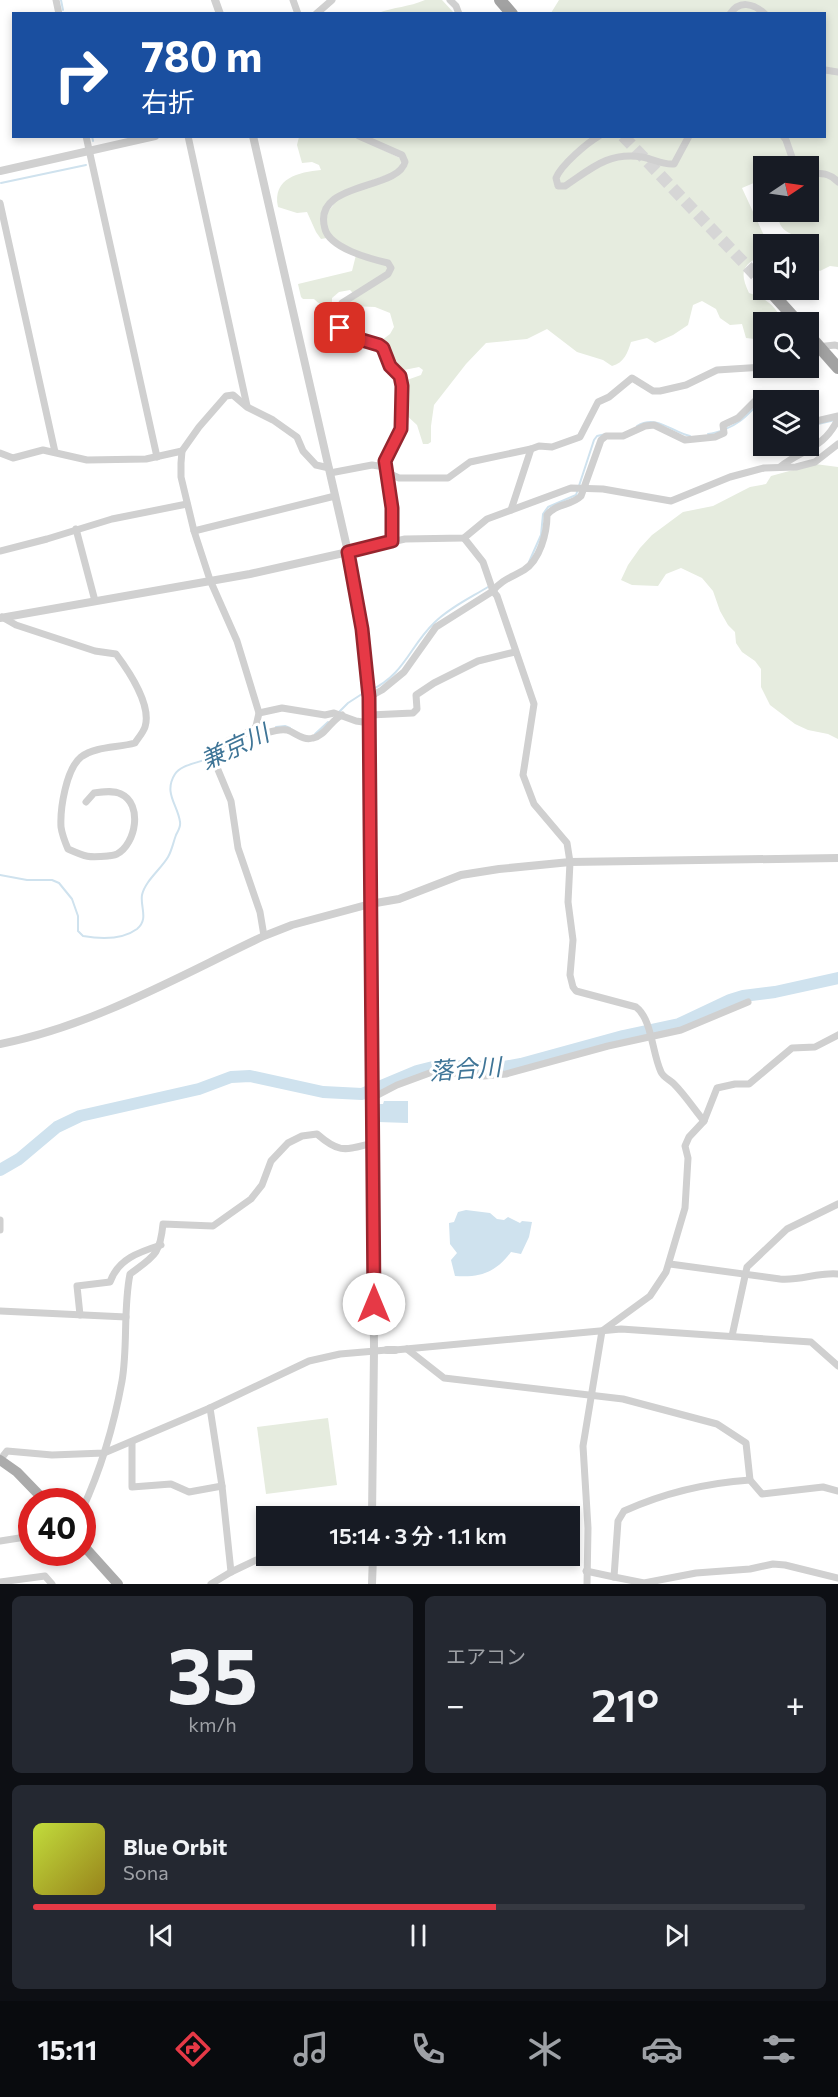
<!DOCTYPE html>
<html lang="ja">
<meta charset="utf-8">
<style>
body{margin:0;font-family:Commissioner,"Noto Sans JP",sans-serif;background:#242831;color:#f1f3f6;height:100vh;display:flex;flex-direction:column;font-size:22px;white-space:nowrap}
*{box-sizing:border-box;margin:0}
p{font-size:20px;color:#9ea1a6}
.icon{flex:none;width:33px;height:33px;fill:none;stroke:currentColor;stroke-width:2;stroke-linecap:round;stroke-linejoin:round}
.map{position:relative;height:1584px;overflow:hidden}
.sheet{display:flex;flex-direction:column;gap:12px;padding:12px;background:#0d0f14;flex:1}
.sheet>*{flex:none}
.top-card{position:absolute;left:12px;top:12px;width:814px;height:126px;border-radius:0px;box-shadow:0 3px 9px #0003;background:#1a4fa0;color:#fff;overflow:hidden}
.needle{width:39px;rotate:77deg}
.fabs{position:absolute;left:753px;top:156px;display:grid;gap:12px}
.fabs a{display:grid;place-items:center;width:66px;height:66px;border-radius:0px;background:#171b24;box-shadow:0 3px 9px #0003;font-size:30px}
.speed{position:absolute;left:18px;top:1488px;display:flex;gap:12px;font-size:30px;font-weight:700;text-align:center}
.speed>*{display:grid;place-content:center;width:78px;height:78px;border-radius:50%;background:#171b24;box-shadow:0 3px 9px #0003;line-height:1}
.speed .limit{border:9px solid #d22;background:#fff;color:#111}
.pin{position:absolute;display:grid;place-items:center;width:51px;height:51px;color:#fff;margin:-26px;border-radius:12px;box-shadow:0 3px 9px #0006}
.me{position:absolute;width:66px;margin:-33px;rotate:0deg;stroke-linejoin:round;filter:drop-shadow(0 0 4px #0008)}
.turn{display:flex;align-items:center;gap:21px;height:126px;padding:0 30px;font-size:27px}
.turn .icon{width:78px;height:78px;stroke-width:2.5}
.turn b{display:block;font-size:42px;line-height:51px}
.big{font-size:45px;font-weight:600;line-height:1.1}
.sheet .tile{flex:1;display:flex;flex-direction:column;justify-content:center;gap:9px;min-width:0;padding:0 21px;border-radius:9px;background:#242831}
.sheet .dial{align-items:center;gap:0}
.dial b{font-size:78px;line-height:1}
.song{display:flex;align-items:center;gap:18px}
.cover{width:72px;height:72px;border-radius:9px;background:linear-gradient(135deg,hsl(70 70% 55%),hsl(50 70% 35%))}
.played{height:6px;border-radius:3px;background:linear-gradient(90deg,#e63946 60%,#363941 60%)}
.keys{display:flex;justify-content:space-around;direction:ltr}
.heat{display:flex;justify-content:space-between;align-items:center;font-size:33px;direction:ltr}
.sheet .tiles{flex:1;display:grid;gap:12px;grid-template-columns:1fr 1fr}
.tile:last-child{grid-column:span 2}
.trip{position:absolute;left:256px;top:1506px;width:324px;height:60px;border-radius:0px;background:#171b24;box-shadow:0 3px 9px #0003;font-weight:600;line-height:60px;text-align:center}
.tab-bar{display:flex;height:96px;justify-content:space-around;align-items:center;background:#090b0e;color:#9ea1a6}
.tab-bar .icon{width:42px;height:42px}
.tab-bar .selected{color:#e63946}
.tab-bar b{font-size:27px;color:#f1f3f6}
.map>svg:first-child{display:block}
.green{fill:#e6ecdf}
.water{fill:#cfe2ee}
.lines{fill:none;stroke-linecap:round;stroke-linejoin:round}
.stream{stroke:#cfe2ee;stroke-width:2}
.river{stroke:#cfe2ee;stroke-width:12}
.trunk-tunnel{stroke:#d6d6d6;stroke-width:12;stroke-dasharray:12 6;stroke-linecap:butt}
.minor{stroke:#d0d0d0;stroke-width:7}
.tertiary{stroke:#d0d0d0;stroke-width:8}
.primary{stroke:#ababab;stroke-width:10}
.trunk{stroke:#a2a2a2;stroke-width:12}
.trunk-bridge{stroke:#a2a2a2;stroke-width:12}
.route-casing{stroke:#96252e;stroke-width:15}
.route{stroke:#e63946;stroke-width:10}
.labels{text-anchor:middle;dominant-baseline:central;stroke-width:6;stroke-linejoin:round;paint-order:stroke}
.water-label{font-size:24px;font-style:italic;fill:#3f7597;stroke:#fff}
</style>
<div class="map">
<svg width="838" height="1584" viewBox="0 0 838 1584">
<rect width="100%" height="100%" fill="#fff"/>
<g class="green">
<path d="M 425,0 L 442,0 L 454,13 L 378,13 C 394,7 409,7 425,0 Z"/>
<path d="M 559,0 L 838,0 L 838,267 L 830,266 L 820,271 L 815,268 C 811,260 812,251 808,244 C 802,233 777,238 778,212 L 808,212 L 808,166 L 764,166 L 763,181 L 756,182 L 742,188 L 768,244 L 764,244 L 763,258 L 761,256 C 741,265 740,274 749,293 C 763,297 779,307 781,322 L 764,322 L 763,340 L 746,338 L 742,324 L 730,325 L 720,318 L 716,309 L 702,301 L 693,305 L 688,325 L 673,335 L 655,343 L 647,338 L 631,342 C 628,352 624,363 612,366 L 603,360 L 577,352 L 547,329 L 527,339 L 486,343 L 466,364 L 434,405 L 431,426 L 431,442 L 428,444 L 423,444 L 417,425 L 404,413 L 404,383 L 407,380 L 421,375 L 423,370 L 419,367 L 399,371 L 392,366 L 382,344 L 382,340 L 390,334 L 394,327 L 390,313 L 375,307 L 351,306 L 349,301 L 393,270 C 378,261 332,243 327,229 C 326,225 327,218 326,214 L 339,198 L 400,174 L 406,168 L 408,162 L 364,137 L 825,136 L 825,14 L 551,13 Z"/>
<path d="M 299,137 L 356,137 L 402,159 L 398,171 L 364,183 L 324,210 L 327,238 L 321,239 L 316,232 L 307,212 L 297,213 L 278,207 C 272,178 299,172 321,170 L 319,165 L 312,162 L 302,163 L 297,145 Z"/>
<path d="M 356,255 L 387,265 L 389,269 L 387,272 L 353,293 L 350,290 L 339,292 L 332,298 L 332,304 C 324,307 320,305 314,299 L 303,299 L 301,297 L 298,284 L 352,271 Z"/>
<polygon points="815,464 838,467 838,739 828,734 808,730 795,724 770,705 761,687 761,669 755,661 742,652 736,643 735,632 728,625 720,611 713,591 702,578 681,568 666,574 658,586 632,585 621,580 628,565 640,548 652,535 683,512 713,506 750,487 766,484 771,476"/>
<polygon points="328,1418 337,1485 266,1494 257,1427"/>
</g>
<g class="water">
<polygon points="384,1101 408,1101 408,1123 378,1122 378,1104 383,1104"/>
<path d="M 466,1210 L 490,1213 L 497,1219 L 504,1220 L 508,1217 L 520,1223 L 522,1221 L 532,1222 L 529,1237 L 521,1254 L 511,1252 C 496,1272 481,1278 455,1276 L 451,1260 L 457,1253 L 450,1244 L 449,1223 L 454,1222 L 458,1212 Z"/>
</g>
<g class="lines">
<g class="stream">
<polyline points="61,0 63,10"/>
<polyline points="92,136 93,141"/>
<polyline points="1,183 86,165"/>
<polyline points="818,424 835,420"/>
<path d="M 637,426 C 657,414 671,432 690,436"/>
<path d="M 708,434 C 718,433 732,427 740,421 C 749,415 754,405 764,402"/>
<polyline points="529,562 541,535 543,514 548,507 576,495 594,440 597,436 606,434"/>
<path d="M 371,690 C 404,675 410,646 434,623 C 449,608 470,598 488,587"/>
<polyline points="339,712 348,703 365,692"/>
<polyline points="276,727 285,726 290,728"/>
<polyline points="315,734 328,722"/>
<path d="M 0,875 L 27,880 L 52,880 L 59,883 L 72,899 L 78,916 L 78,931 L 83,936 C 100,939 122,940 137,929 C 149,919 140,907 142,895 C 145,881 161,869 168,857 C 172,850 173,843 176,835 C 178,831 181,827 180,822 C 178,805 163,793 175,774 C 181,764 201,763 211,757"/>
</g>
<polyline class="river" points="0,1170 19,1159 57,1127 80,1116 199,1089 231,1077 250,1076 323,1092 362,1094 417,1071 437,1066 504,1067 521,1064 623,1036 679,1024 730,1000 743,996 775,992 838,978"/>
<polyline class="trunk-tunnel" points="623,136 764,284"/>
<g class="minor">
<polyline points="56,0 59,14"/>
<polyline points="293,0 298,14"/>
<polyline points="450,0 456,6 459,14"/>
<polyline points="316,14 332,0"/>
<path d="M 730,14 C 739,0 753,3 765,14"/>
<polyline points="825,70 838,72"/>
<polyline points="86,136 157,457"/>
<polyline points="188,136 247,406"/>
<path d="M 359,136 L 402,155 L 405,162 C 398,191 311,181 325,229 C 330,248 370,259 388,263 L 391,268 L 388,274 L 342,303 C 334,312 336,324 343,333 L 379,345 L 383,348 L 390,366 L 402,380 L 401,429 L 385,461 L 392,508 L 392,541"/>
<path d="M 599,136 C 587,143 561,165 556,178 L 558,186 L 565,186 C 592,168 608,152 642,157 C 654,159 662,165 674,164 L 689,136"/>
<polyline points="783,136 786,140 795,166"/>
<path d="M 808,173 C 821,174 829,172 838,182"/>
<polyline points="0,203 55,452"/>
<polyline points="808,348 835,345 838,346"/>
<polyline points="808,423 838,416"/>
<polyline points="0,453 13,458 43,450 87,460 146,459 182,451"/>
<path d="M 780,467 C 802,449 824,449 838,419"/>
<polyline points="330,473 372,465 385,467 388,473 399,478 448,478 470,462 531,449"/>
<polyline points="511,510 531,449 539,446 552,447 580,437 598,402 609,397 632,378 653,391 660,391 686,385 717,370 764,367"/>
<polyline points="76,529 95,601"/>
<polyline points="194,531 335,496"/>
<path d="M 464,538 L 483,562 L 493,591 L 497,596 L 534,704 L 523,775 L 534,804 L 567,843 L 570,862 L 568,902 L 573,940 L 570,975 L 573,987 L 576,991 L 636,1007 C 652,1019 652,1053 661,1072 C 663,1077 670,1080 674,1084 C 685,1095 694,1109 704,1121"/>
<polyline points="0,551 47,539 112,519 187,504"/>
<polyline points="348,552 405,539 464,538 487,519 571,488 603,489 671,501 730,477 764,468 796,467 815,462 838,444"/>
<path d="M 2,617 L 16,625 L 95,651 L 116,654 C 128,670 152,705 145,727 C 143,733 138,738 135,743 C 118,748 96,746 81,757 C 66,769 60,809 61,827 C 62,834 65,842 68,849 C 86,857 88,858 108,856 C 111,855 114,856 117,854 C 136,844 143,804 121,794 C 113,790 103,792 94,793 L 86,802"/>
<path d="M 369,697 L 382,690 L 404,672 L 436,627 L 493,591 C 501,580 512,577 524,570 C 540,560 547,533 547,515 C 556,503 571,506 581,496 L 601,440 L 606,436 L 623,436 L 645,426 L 654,425 L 685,440 L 715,437 L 724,433 L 723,425 L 738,418 L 755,401 L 763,398 L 768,400"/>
<polyline points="259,713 282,708 325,715 334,713 356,721 370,723"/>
<polyline points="370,715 413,713 417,709 416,695 434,683 478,661 515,652"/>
<path d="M 253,730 L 259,735 C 268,733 278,728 287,730 C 296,733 303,741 313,738 C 325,736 331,720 342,715"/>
<polyline points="264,936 260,912 238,848 231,801 211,753 228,741 253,730 256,726 259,713 237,641 210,580 194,531 181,477 181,463 182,451 199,427 226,396 233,395 247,407 273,420 297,437 303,451 316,465 329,468"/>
<polyline points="372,1098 397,1085 435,1071 484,1076 506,1074 608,1046 681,1030 748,1002"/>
<polyline points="0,1220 0,1230"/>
<path d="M 670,1264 L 780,1279 C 800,1281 818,1272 838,1274"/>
<polyline points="0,1311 126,1317"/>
<path d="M 80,1315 L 77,1286 L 110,1282 C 118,1259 139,1252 161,1245"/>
<polyline points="732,1336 747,1267 787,1229 838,1204"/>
<polyline points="407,1349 444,1378 623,1399 717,1424 746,1443 750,1480 762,1494 823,1487 838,1491"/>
<polyline points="395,1350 621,1329 811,1342 838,1366"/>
<polyline points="210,1408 222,1486 231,1572"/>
<polyline points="132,1442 132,1487 171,1484 189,1492 222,1486"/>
<polyline points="0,1460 7,1451 52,1455 104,1453 210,1408 309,1361 340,1354 387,1350"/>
<path d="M 82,1510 C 101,1469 114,1425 122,1381 C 128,1346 123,1309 130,1274 C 154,1256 160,1255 163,1224 L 213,1226 L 251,1199 L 262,1185 L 271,1161 L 288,1143 L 302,1136 L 317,1134 C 340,1154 345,1150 373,1143"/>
<polyline points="0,1541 32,1536"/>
<path d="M 586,1571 L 614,1577 L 618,1521 L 624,1511 C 664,1493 706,1483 750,1480"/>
<polyline points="614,1577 644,1583 696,1573 750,1569 773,1564 785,1565 838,1578"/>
<polyline points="0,1582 45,1576 52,1584"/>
<polyline points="211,1584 231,1572 267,1555"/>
<polyline points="587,1584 588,1528 583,1446 602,1331 650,1296 666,1272 685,1208 688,1158 685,1146 689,1137 704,1121 717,1088 735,1084 749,1084 792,1048 815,1047 838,1035"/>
</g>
<g class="tertiary">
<polyline points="215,0 220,14"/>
<polyline points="253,136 348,552 362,629 369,697 374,1350 372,1516"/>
<polyline points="0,171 155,136"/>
<polyline points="0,618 250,574 348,552"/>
<path d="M 0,1044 C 93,1026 179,976 264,936 L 292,925 L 370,904 L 399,899 L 461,875 L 499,869 L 570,862 L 838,858"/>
<polyline points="387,1350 395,1350"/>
<polyline points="372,1584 373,1556"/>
</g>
<g class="primary">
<polyline points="0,1460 17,1472 46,1502"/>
<polyline points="82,1544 118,1584"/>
</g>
<g class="trunk">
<polyline points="500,0 512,14"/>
<polyline points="769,290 798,322"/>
</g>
<polyline class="trunk-bridge" points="808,334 838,368"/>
</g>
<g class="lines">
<defs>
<polyline id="route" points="340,328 352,337 379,345 383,348 390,366 400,376 402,386 401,429 385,461 392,508 392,541 348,552 362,629 369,697 374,1304"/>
</defs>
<use href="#route" class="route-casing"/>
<use href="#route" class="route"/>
</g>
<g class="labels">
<g class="water-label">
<text transform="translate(234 746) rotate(-25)">兼京川</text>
<text transform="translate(465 1068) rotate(-4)">落合川</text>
</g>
</g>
</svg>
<div class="fabs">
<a><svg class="needle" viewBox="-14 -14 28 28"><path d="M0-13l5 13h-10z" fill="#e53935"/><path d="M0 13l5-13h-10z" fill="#9ea1a6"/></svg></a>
<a><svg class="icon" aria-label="sound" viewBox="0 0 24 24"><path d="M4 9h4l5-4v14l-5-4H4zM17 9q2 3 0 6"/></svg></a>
<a><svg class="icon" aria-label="search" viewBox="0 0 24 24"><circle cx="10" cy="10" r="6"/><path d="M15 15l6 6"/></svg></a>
<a><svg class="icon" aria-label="layers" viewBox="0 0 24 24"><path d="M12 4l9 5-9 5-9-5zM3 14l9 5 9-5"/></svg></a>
</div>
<div class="speed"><div class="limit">40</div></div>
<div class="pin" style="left:340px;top:328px;background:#d93025"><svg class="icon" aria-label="arrive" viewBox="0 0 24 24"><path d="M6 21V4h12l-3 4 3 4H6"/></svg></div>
<svg class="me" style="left:374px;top:1304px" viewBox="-20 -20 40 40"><circle r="19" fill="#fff"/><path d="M0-13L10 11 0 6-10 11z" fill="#e63946"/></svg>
<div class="trip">15:14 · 3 分 · 1.1 km</div>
<div class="top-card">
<div class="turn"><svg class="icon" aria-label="right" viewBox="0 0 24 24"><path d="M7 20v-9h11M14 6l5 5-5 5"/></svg><div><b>780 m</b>右折</div></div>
</div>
</div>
<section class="sheet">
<div class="tiles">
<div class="tile dial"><b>35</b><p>km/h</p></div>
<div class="tile"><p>エアコン</p>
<div class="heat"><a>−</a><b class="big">21°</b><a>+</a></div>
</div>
<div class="tile">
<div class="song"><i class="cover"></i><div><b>Blue Orbit</b><p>Sona</p></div></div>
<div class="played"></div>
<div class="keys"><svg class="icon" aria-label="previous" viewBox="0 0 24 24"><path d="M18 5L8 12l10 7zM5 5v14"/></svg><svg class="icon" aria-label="pause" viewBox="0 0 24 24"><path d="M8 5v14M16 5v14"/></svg><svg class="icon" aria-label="next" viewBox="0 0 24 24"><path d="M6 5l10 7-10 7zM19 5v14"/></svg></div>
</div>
</div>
</section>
<nav class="tab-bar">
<b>15:11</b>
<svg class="icon selected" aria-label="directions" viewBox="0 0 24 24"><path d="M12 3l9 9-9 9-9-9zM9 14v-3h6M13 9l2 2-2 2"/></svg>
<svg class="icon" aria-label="music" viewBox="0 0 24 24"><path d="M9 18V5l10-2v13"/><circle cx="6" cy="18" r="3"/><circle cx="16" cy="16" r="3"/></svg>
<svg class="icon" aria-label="phone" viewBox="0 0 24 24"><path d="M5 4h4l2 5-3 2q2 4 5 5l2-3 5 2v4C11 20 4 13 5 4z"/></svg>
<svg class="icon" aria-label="climate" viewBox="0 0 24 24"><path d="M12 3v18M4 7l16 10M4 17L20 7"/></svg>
<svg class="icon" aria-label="car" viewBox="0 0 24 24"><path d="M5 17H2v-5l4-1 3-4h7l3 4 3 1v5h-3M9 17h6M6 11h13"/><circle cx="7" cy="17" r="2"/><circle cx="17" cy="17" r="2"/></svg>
<svg class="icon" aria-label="filters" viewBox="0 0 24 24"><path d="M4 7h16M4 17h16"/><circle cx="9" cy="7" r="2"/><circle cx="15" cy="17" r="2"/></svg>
</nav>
